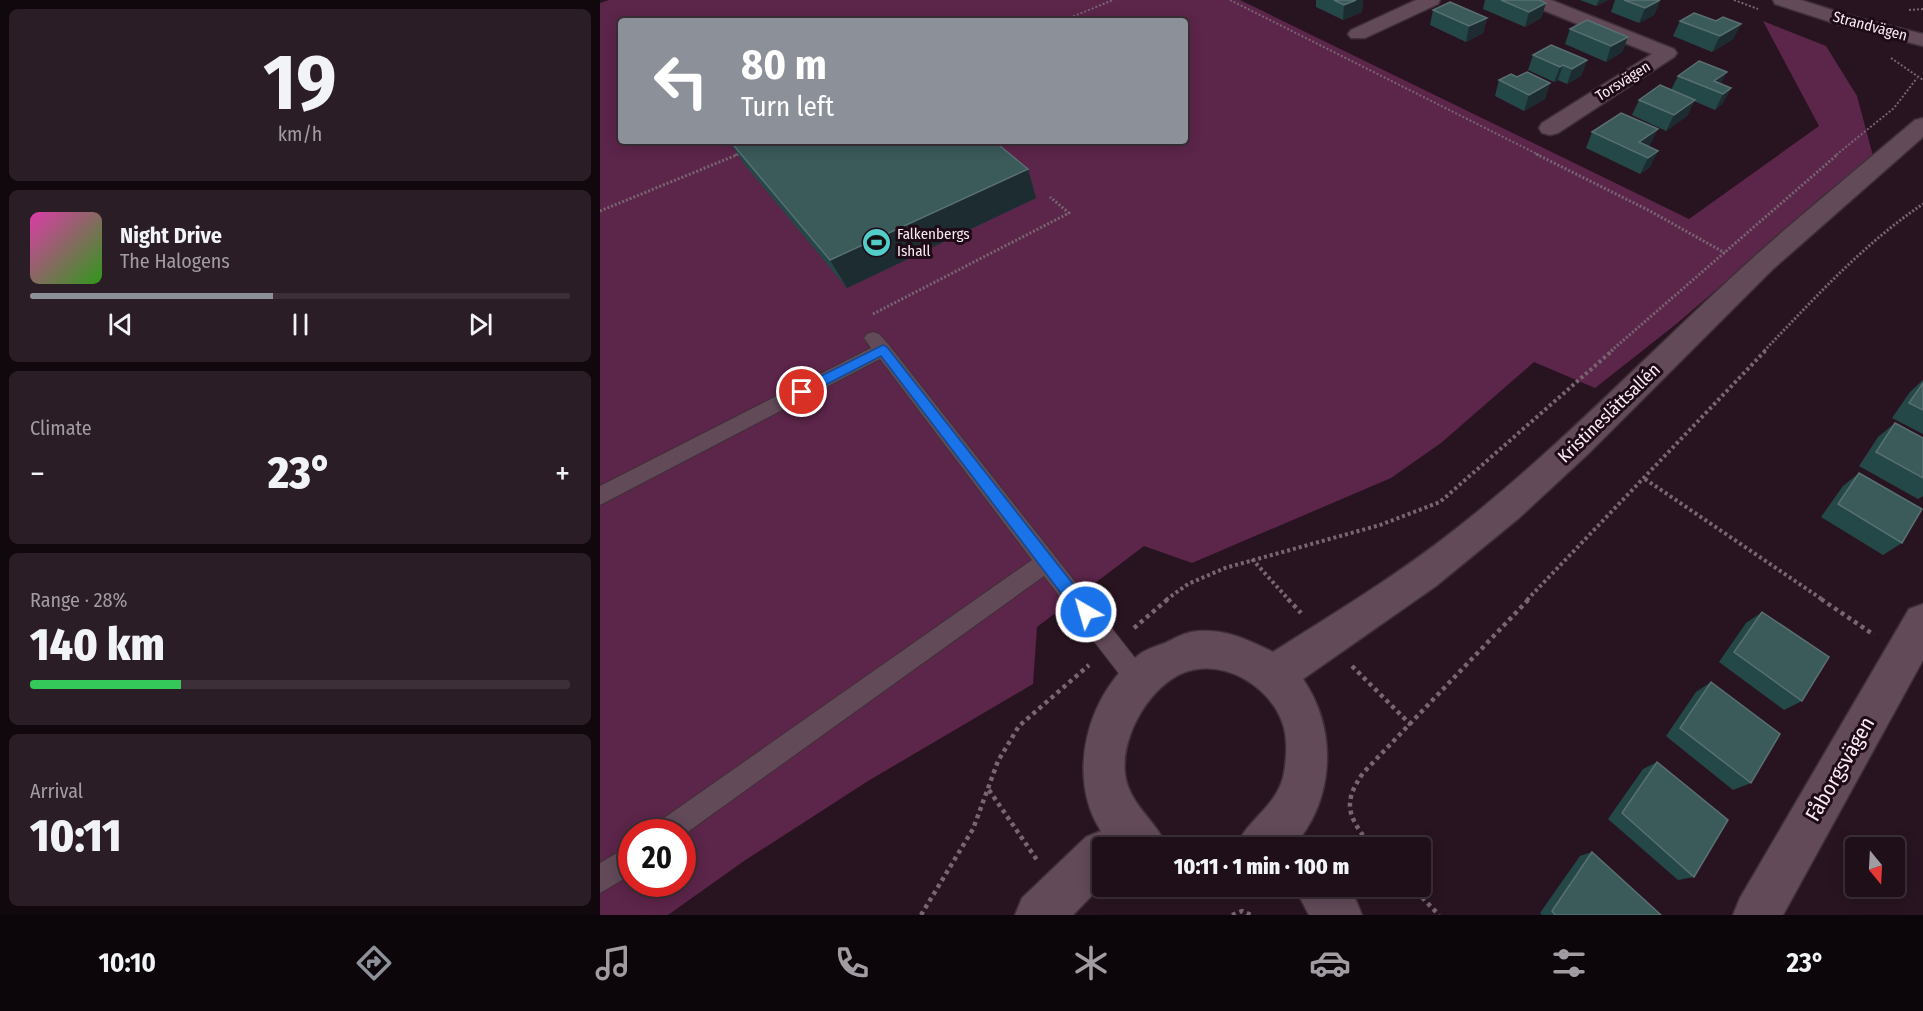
<!DOCTYPE html>
<meta charset="utf-8">
<style>
body{margin:0;font-family:"Fira Sans Condensed",sans-serif;background:#2b1d25;color:#f1f3f6;height:100vh;display:flex;flex-direction:column;font-size:22px;white-space:nowrap}
*{box-sizing:border-box;margin:0}
p{font-size:20px;color:#a19ca2}
.icon{flex:none;width:33px;height:33px;fill:none;stroke:currentColor;stroke-width:2;stroke-linecap:round;stroke-linejoin:round}
.map{position:relative;flex:1;overflow:hidden}
.sheet{display:flex;flex-direction:column;gap:9px;padding:9px;background:#10080d;width:600px}
.sheet>*{flex:none}
.guide{position:absolute;left:18px;top:18px;width:570px;height:126px;border-radius:6px;box-shadow:0 3px 15px #0003,0 0 0 2px #3c2f37;background:#8c9099;color:#fff;overflow:hidden}
.needle{width:39px;rotate:162deg}
.fabs{position:absolute;left:1245px;top:837px;display:grid;gap:12px}
.fabs a{display:grid;place-items:center;width:60px;height:60px;border-radius:6px;background:#1e0f18;box-shadow:0 3px 15px #0003,0 0 0 2px #3c2f37;font-size:30px}
.speed{position:absolute;left:18px;top:819px;display:flex;gap:12px;font-size:30px;font-weight:700;text-align:center}
.speed>*{display:grid;place-content:center;width:78px;height:78px;border-radius:50%;background:#1e0f18;box-shadow:0 3px 15px #0003,0 0 0 2px #3c2f37;line-height:1}
.speed .limit{border:9px solid #d22;background:#fff;color:#111}
.pin{position:absolute;display:grid;place-items:center;width:51px;height:51px;color:#fff;margin:-26px;border:3px solid #fff;border-radius:50%;box-shadow:0 2px 6px #0007}
.me{position:absolute;width:66px;margin:-33px;rotate:322deg;stroke-linejoin:round;filter:drop-shadow(0 0 4px #0008)}
.turn{display:flex;align-items:center;gap:21px;height:126px;padding:0 24px;font-size:27px}
.turn .icon{width:78px;height:78px;stroke-width:2.5}
.turn b{display:block;font-size:42px;line-height:51px}
.big{font-size:45px;font-weight:800;line-height:1.1}
.sheet .tile{flex:1;display:flex;flex-direction:column;justify-content:center;gap:9px;min-width:0;padding:0 21px;border-radius:9px;background:#2b1d25}
.sheet .dial{align-items:center;gap:0}
.dial b{font-size:78px;line-height:1}
.song{display:flex;align-items:center;gap:18px}
.cover{width:72px;height:72px;border-radius:9px;background:linear-gradient(135deg,hsl(320 70% 55%),hsl(110 70% 35%))}
.played{height:6px;border-radius:3px;background:linear-gradient(90deg,#8c9099 45%,#3c2f37 45%)}
.keys{display:flex;justify-content:space-around;direction:ltr}
.heat{display:flex;justify-content:space-between;align-items:center;font-size:33px;direction:ltr}
.charge{height:9px;border-radius:4px;background:linear-gradient(90deg,#34c759 28%,#3c2f37 0)}
.trip{position:absolute;left:492px;top:837px;width:339px;height:60px;border-radius:6px;background:#1e0f18;box-shadow:0 3px 15px #0003,0 0 0 2px #3c2f37;font-weight:800;line-height:60px;text-align:center}
.tab-bar{display:flex;height:96px;justify-content:space-around;align-items:center;background:#0c060a;color:#a19ca2}
.tab-bar .icon{width:42px;height:42px}
.tab-bar .selected{color:#8c9099}
.tab-bar b{font-size:27px;color:#f1f3f6}
main{display:flex;flex:1;min-height:0}
.map>svg:first-child{display:block}
.green{fill:#5c254a;fill-rule:evenodd}
.lines{fill:none;stroke-linecap:round;stroke-linejoin:round}
.lane-casing{stroke:#3f3038;stroke-width:2}
.street-casing{stroke:#3f3038;stroke-width:3}
.secondary-casing{stroke:#3f3038;stroke-width:3}
.path-far3{stroke:#776570;stroke-width:2;stroke-dasharray:2 2;stroke-linecap:butt}
.path-far2{stroke:#776570;stroke-width:3;stroke-dasharray:2 2;stroke-linecap:butt}
.path-far1{stroke:#776570;stroke-width:4;stroke-dasharray:3 3;stroke-linecap:butt}
.path{stroke:#776570;stroke-width:4.5;stroke-dasharray:4 4;stroke-linecap:butt}
.lane{fill:#624a59;fill-rule:evenodd}
.street{fill:#624a59;fill-rule:evenodd}
.secondary{fill:#624a59;fill-rule:evenodd}
.wall{fill:#244848}
.shaded-wall{fill:#1c2c30}
.building{fill:#3b5a5a;stroke:#597072;stroke-width:1.5}
.route{fill:#1a73e8;stroke:#114b97;stroke-width:1.5}
.labels{text-anchor:middle;dominant-baseline:central;stroke-width:6;stroke-linejoin:round;paint-order:stroke}
.far-street-label{font-size:15px;fill:#f9eaf2;stroke:#1e0b17}
.far-poi-label{font-size:15px;fill:#f9eaf2;stroke:#1e0b17;text-anchor:start}
.street-label{font-size:18px;fill:#f9eaf2;stroke:#1e0b17}
.near-street-label{font-size:21px;fill:#f9eaf2;stroke:#1e0b17}
</style>
<main>
<section class="sheet">
<div class="tile dial"><b>19</b><p>km/h</p></div>
<div class="tile">
<div class="song"><i class="cover"></i><div><b>Night Drive</b><p>The Halogens</p></div></div>
<div class="played"></div>
<div class="keys"><svg class="icon" aria-label="previous" viewBox="0 0 24 24"><path d="M18 5L8 12l10 7zM5 5v14"/></svg><svg class="icon" aria-label="pause" viewBox="0 0 24 24"><path d="M8 5v14M16 5v14"/></svg><svg class="icon" aria-label="next" viewBox="0 0 24 24"><path d="M6 5l10 7-10 7zM19 5v14"/></svg></div>
</div>
<div class="tile"><p>Climate</p>
<div class="heat"><a>−</a><b class="big">23°</b><a>+</a></div>
</div>
<div class="tile"><p>Range · 28%</p><b class="big">140 km</b><div class="charge"></div></div>
<div class="tile"><p>Arrival</p><b class="big">10:11</b></div>
</section>
<div class="map">
<svg width="1323" height="915" viewBox="0 0 1323 915">
<rect width="100%" height="100%" fill="#281420"/>
<path class="green" d="M 9,0 L 640,0 L 1089,219 L 1219,126 L 1163,21 L 1226,46 L 1257,96 L 1273,156 L 1075,325 L 995,388 L 934,362 L 841,443 L 791,478 L 592,563 L 544,546 L 437,627 L 433,684 L 268,781 L 144,861 L 68,915 L 0,915 L 0,3 ZM 21,21 L 585,21 L 585,141 L 21,141 ZM 32,832 L 82,832 L 82,884 L 32,884 Z"/>
<g class="lines">
<defs>
<g id="lane">
<polygon points="273,332 279,334 289,345 546,672 550,680 546,688 538,692 530,688 444,576 82,836 82,832 53,832 57,823 432,560 280,359 0,505 0,486 271,348 264,338 267,334"/>
<polygon points="32,844 32,874 0,893 0,863"/>
</g>
<g id="street">
<polygon points="816,0 840,0 838,4 765,38 751,38 748,34 751,30"/>
<polygon points="926,0 951,0 1074,49 1077,53 1074,57 958,133 950,135 942,133 939,128 942,123 1052,54 928,4"/>
<polygon points="1323,604 1323,660 1183,915 1133,915 1140,898 1309,609"/>
<polygon points="694,886 746,886 755,898 762,915 709,915"/>
</g>
<g id="secondary">
<polygon points="1173,0 1201,0 1251,16 1323,34 1323,46 1237,24 1175,4"/>
<path d="M 1323,118 L 1323,137 L 1173,269 L 987,455 L 919,518 L 836,586 L 703,679 C 738,730 735,801 692,848 L 635,848 C 647,819 678,806 684,773 C 687,756 688,735 681,719 C 667,686 628,662 592,670 C 553,679 520,735 525,774 C 529,805 556,820 568,848 L 502,848 L 502,885 L 473,915 L 415,915 L 422,898 L 486,837 L 501,831 C 465,776 488,691 540,654 C 547,649 557,646 565,643 C 573,639 582,634 591,632 C 622,627 646,639 673,652 C 736,612 799,574 857,528 C 955,451 1041,361 1132,277 C 1191,222 1254,172 1315,120 Z"/>
</g>
</defs>
<use href="#lane" class="lane-casing"/>
<use href="#street" class="street-casing"/>
<use href="#secondary" class="secondary-casing"/>
<g class="path-far3">
<polyline points="630,0 939,155"/>
<polyline points="1134,0 1158,9"/>
<polyline points="1309,10 1323,9"/>
<polyline points="462,21 513,0"/>
<polyline points="1291,58 1323,80"/>
<polyline points="135,155 141,153"/>
<polyline points="1236,155 1294,108 1317,78"/>
</g>
<g class="path-far2">
<polyline points="936,154 1050,211 1125,253"/>
<polyline points="0,211 139,154"/>
<polyline points="273,314 469,213 450,197"/>
<polyline points="1011,351 1238,154"/>
<path d="M 1164,351 C 1214,299 1263,244 1323,204"/>
</g>
<g class="path-far1">
<polyline points="1045,479 1223,600"/>
<polyline points="652,559 689,600"/>
<polyline points="566,600 588,584 625,568 780,525 840,502 1013,350"/>
<polyline points="927,600 1166,350"/>
</g>
<g class="path">
<polyline points="688,599 701,613"/>
<polyline points="1221,599 1274,635"/>
<polyline points="534,628 568,599"/>
<polyline points="752,666 811,725"/>
<polyline points="389,790 437,860"/>
<path d="M 763,848 L 768,842 C 747,815 743,802 763,773 L 929,599"/>
<polyline points="811,886 839,915"/>
<polyline points="321,915 373,829 398,761 419,726 489,665"/>
<polyline points="632,915 642,911 651,915"/>
</g>
<use href="#lane" class="lane"/>
<use href="#street" class="street"/>
<use href="#secondary" class="secondary"/>
</g>
<g class="wall">
<polygon points="716,0 763,0 762,12 743,20 716,7"/>
<polygon points="885,0 939,0 946,3 941,18 925,27 883,9"/>
<polygon points="980,0 1008,0 996,6"/>
<polygon points="1015,0 1060,0 1054,15 1039,23 1011,12"/>
<polygon points="833,10 887,18 883,33 866,42 830,25"/>
<polygon points="1080,21 1141,24 1133,39 1112,52 1073,36"/>
<polygon points="970,29 1028,37 1022,52 1006,62 965,44"/>
<polygon points="933,55 987,60 981,76 967,84 958,80 954,82 928,70"/>
<polygon points="1078,76 1121,84 1131,88 1122,104 1115,110 1094,101 1087,116 1066,131 1032,115 1039,100 1071,90"/>
<polygon points="917,77 950,83 945,99 924,111 895,96 899,80"/>
<polygon points="992,132 1050,145 1048,146 1050,167 1040,174 986,148"/>
<polygon points="129,141 394,141 428,169 436,198 247,288 145,165"/>
<polygon points="1323,380 1323,434 1292,418 1310,392"/>
<polygon points="1295,423 1323,438 1323,496 1318,499 1259,466 1278,437"/>
<polygon points="1259,473 1302,543 1283,555 1221,517 1243,486"/>
<polygon points="1162,612 1202,701 1184,710 1119,662 1146,623"/>
<polygon points="1111,682 1151,783 1133,790 1066,736 1096,692"/>
<polygon points="1057,762 1094,877 1078,880 1008,819 1043,769"/>
<polygon points="992,852 1061,915 942,915 940,913 980,856"/>
</g>
<g class="shaded-wall">
<polygon points="756,0 763,0 762,12 743,20 744,5"/>
<polygon points="999,0 1008,0 996,6"/>
<polygon points="1060,0 1054,15 1039,23 1045,8"/>
<polygon points="946,3 941,18 925,27 929,12"/>
<polygon points="887,18 883,33 866,42 869,26"/>
<polygon points="1141,24 1133,39 1112,52 1120,36"/>
<polygon points="1028,37 1022,52 1006,62 1011,46"/>
<polygon points="987,60 981,76 967,84 972,69"/>
<polygon points="963,65 958,80 954,82 960,67"/>
<polygon points="1127,72 1119,87 1114,81"/>
<polygon points="950,83 945,99 924,111 929,95"/>
<polygon points="1131,88 1122,104 1115,110 1123,94"/>
<polygon points="1095,100 1087,116 1066,131 1074,115"/>
<polygon points="1058,129 1050,145 1038,154 1039,142"/>
<polygon points="1058,151 1050,167 1040,174 1048,158"/>
<polygon points="428,169 436,198 247,288 230,260"/>
</g>
<g class="building">
<polygon points="734,0 756,0 744,5"/>
<polygon points="901,0 939,0 946,3 929,12"/>
<polygon points="1024,0 1060,0 1045,8"/>
<polygon points="850,2 887,18 869,26 833,10"/>
<polygon points="1094,13 1116,21 1123,17 1141,24 1120,36 1080,21"/>
<polygon points="987,20 1028,37 1011,46 970,29"/>
<polygon points="951,45 987,60 972,69 963,65 960,67 933,55"/>
<polygon points="1099,61 1127,72 1114,81 1131,88 1123,94 1078,76"/>
<polygon points="927,72 950,83 929,95 899,80 911,74 917,77"/>
<polygon points="1060,85 1095,100 1074,115 1039,100"/>
<polygon points="1021,113 1058,129 1039,142 1058,151 1048,158 992,132"/>
<polygon points="130,141 394,141 428,169 230,260"/>
<polygon points="1323,383 1323,410 1309,403"/>
<polygon points="1295,423 1323,438 1323,478 1276,452"/>
<polygon points="1259,473 1322,509 1302,543 1238,504"/>
<polygon points="1162,612 1229,657 1202,701 1134,652"/>
<polygon points="1111,682 1180,734 1151,783 1080,728"/>
<polygon points="1057,762 1128,820 1094,877 1022,813"/>
<polygon points="992,852 1061,915 955,915 952,911"/>
</g>
<polygon class="route" points="283,345 287,347 491,607 494,612 491,618 486,620 480,618 281,356 206,395 197,395 196,392 197,388"/>
<defs>
<symbol id="stadium-disc" viewBox="-11 -11 22 22"><circle r="9.5" fill="#53cdca" stroke="#1e0b17"/><path d="M0-5a6.5 5 0 1 0 0 10a6.5 5 0 1 0 0-10ZM-3.5-1.8h7v3.6h-7Z" fill="#111"/></symbol>
</defs>
<g fill-rule="evenodd">
<use href="#stadium-disc" x="260" y="226" width="33" height="33"/>
</g>
<g class="labels">
<g class="far-street-label">
<text transform="translate(1270 26) rotate(15)">Strandvägen</text>
<text transform="translate(1023 81) rotate(-32)">Torsvägen</text>
</g>
<g class="far-poi-label">
<text x="297" y="234">Falkenbergs<tspan x="297" dy="17">Ishall</tspan></text>
</g>
<g class="street-label">
<text transform="translate(1009 413) rotate(-44)">Kristineslättsallén</text>
</g>
<g class="near-street-label">
<text transform="translate(1240 769) rotate(-60)">Fåborgsvägen</text>
</g>
</g>
</svg>
<div class="fabs">
<a><svg class="needle" viewBox="-14 -14 28 28"><path d="M0-13l5 13h-10z" fill="#e53935"/><path d="M0 13l5-13h-10z" fill="#a19ca2"/></svg></a>
</div>
<div class="speed"><div class="limit">20</div></div>
<div class="pin" style="left:202px;top:392px;background:#d93025"><svg class="icon" aria-label="arrive" viewBox="0 0 24 24"><path d="M6 21V4h12l-3 4 3 4H6"/></svg></div>
<svg class="me" style="left:486px;top:612px" viewBox="-20 -20 40 40"><circle r="17" fill="#1a73e8" stroke="#fff" stroke-width="3"/><path d="M0-11L8 9 0 5-8 9z" fill="#fff"/></svg>
<div class="trip">10:11 · 1 min · 100 m</div>
<div class="guide">
<div class="turn"><svg class="icon" aria-label="left" viewBox="0 0 24 24"><path d="M17 20v-9H6M10 6l-5 5 5 5"/></svg><div><b>80 m</b>Turn left</div></div>
</div>
</div>
</main>
<nav class="tab-bar">
<b>10:10</b>
<svg class="icon selected" aria-label="directions" viewBox="0 0 24 24"><path d="M12 3l9 9-9 9-9-9zM9 14v-3h6M13 9l2 2-2 2"/></svg>
<svg class="icon" aria-label="music" viewBox="0 0 24 24"><path d="M9 18V5l10-2v13"/><circle cx="6" cy="18" r="3"/><circle cx="16" cy="16" r="3"/></svg>
<svg class="icon" aria-label="phone" viewBox="0 0 24 24"><path d="M5 4h4l2 5-3 2q2 4 5 5l2-3 5 2v4C11 20 4 13 5 4z"/></svg>
<svg class="icon" aria-label="climate" viewBox="0 0 24 24"><path d="M12 3v18M4 7l16 10M4 17L20 7"/></svg>
<svg class="icon" aria-label="car" viewBox="0 0 24 24"><path d="M5 17H2v-5l4-1 3-4h7l3 4 3 1v5h-3M9 17h6M6 11h13"/><circle cx="7" cy="17" r="2"/><circle cx="17" cy="17" r="2"/></svg>
<svg class="icon" aria-label="filters" viewBox="0 0 24 24"><path d="M4 7h16M4 17h16"/><circle cx="9" cy="7" r="2"/><circle cx="15" cy="17" r="2"/></svg>
<b>23°</b>
</nav>
